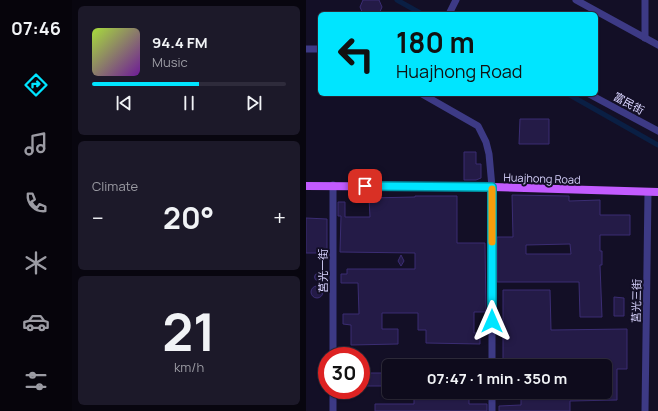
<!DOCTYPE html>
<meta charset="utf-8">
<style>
body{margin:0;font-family:Manrope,"Noto Sans TC",sans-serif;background:#1c1929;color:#f1f3f6;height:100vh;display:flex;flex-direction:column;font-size:15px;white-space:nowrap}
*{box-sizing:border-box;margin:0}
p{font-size:13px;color:#9b9ba3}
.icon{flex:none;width:22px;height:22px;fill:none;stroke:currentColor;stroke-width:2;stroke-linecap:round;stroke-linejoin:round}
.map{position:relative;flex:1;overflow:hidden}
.panel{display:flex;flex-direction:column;gap:6px;padding:6px;background:#08060f;width:234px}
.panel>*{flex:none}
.banner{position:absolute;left:12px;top:12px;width:280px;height:84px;border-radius:6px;box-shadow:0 1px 3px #0004,0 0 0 1px #2e2b3b;background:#00e5ff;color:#111;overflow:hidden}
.speed{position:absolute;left:12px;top:347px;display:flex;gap:8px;font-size:20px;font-weight:700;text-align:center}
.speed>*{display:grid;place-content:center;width:52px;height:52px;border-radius:50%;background:#0e0b1c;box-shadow:0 1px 3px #0004,0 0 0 1px #2e2b3b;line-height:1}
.speed .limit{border:6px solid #d22;background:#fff;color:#111}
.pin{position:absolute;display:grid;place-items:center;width:34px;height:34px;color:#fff;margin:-17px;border-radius:8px;box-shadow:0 2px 6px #0006}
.me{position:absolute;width:44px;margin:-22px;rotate:0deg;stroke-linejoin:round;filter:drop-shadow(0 0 3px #0008)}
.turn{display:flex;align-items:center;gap:14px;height:84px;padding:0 12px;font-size:18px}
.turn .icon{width:52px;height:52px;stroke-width:2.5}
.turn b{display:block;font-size:28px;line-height:34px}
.big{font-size:30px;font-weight:700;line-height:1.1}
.panel .tile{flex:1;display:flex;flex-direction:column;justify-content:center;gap:6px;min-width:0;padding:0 14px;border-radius:6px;background:#1c1929}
.panel .dial{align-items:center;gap:0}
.dial b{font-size:52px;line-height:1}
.song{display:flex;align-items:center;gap:12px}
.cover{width:48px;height:48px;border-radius:6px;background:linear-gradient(135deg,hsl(80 70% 55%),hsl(280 70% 35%))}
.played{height:4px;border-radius:2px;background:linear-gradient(90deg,#00e5ff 55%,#2e2b3b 55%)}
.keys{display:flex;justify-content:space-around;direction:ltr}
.heat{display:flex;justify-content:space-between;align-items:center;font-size:22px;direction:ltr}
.trip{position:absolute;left:76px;top:359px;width:230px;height:40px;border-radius:6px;background:#0e0b1c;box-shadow:0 1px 3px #0004,0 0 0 1px #2e2b3b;font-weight:700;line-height:40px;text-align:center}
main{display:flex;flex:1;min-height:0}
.menu{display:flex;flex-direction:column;width:72px;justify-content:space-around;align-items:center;background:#06040b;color:#9b9ba3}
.menu .icon{width:28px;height:28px}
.menu .on{color:#00e5ff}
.menu b{font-size:18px;color:#f1f3f6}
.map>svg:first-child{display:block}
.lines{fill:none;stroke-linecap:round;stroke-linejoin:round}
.canal{stroke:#0a1f44;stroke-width:5}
.building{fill:#241b47;stroke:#3b2d73;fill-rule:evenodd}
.minor{stroke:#3d3a85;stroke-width:7}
.major{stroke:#c25bff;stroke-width:8}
.route-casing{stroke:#0095a6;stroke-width:10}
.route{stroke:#00e5ff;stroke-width:7}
.slow{stroke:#f59e0b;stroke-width:7}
.labels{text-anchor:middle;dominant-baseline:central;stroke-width:4;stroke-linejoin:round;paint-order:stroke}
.street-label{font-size:11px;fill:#d9d4ff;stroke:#130f26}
</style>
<main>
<nav class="menu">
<b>07:46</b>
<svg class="icon on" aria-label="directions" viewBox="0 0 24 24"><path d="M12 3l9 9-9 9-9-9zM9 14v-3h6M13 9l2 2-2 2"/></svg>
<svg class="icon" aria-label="music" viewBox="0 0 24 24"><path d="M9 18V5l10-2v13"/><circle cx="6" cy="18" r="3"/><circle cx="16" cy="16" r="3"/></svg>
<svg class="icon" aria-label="phone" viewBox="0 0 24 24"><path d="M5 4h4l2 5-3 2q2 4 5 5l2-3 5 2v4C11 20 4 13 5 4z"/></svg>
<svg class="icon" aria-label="climate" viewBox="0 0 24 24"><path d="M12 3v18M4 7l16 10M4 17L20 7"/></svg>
<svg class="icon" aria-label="car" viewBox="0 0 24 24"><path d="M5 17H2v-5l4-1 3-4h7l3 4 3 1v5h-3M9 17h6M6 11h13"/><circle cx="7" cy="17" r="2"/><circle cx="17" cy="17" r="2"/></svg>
<svg class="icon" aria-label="filters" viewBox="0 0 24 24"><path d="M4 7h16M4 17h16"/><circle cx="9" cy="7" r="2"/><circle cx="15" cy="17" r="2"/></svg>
</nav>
<section class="panel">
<div class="tile">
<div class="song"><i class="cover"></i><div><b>94.4 FM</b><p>Music</p></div></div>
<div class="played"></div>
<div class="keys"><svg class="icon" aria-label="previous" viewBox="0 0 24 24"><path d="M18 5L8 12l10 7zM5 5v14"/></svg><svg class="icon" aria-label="pause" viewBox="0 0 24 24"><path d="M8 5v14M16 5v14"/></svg><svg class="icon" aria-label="next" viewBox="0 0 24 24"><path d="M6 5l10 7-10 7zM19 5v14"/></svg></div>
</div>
<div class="tile"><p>Climate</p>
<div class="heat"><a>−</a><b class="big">20°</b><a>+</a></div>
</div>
<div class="tile dial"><b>21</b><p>km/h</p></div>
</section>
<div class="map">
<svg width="352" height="411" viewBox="0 0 352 411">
<rect width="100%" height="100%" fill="#130f26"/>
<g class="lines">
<g class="canal">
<polyline points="91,0 116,14"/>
<polyline points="262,94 352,145"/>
</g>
</g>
<g class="building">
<polygon points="57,0 73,0 76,7 73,14 57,14 54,7"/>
<polygon points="214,119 243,119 243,144 213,144"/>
<polygon points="158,152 170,152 170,164 175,164 175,178 170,180 158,180"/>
<path d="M 206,195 L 263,196 L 263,201 L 294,200 L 294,215 L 324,215 L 324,235 L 294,235 L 294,251 L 296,251 L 296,265 L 294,265 L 296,317 L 274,317 L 273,282 L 191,282 L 191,237 L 207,237 ZM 264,244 L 265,254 L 220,254 L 220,245 Z"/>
<polygon points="109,196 151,196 151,243 179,243 180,312 168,312 168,333 174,333 174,344 120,343 120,330 112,330 112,313 76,313 76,329 92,329 92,344 45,345 45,325 37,324 37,314 53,314 52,283 35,283 35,274 41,274 41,269 109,269 109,253 34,252 35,216 32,216 32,202 39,202 39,217 64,217 63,198 109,197"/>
<polygon points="0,218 21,219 21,253 0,253"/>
<polygon points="95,255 98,261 95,266 92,261"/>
<circle cx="12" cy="277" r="3.5"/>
<circle cx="11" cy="292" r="6"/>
<polygon points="197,290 244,290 245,330 321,329 321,369 311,369 311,400 264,401 264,411 193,411 193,406 215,405 215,392 299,392 299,366 197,366"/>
<polygon points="308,297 318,298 318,316 308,316"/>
<rect x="55" y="373" width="28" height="13"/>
<polygon points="108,392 163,392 163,404 181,404 181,411 69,411 69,404 108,404"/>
</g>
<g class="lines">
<g class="minor">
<polyline points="270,0 352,45"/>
<polyline points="143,14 150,0"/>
<polyline points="339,38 339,0"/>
<polyline points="0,49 14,49"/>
<polyline points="116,94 172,126 180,142 183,154 186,187 186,366"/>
<polyline points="283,94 352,131"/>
<polyline points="27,356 27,185"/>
<polyline points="27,411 27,390"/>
<polyline points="186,411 186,392"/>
<polyline points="339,411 342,192"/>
</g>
<polyline class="major" points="0,186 186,187 352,192"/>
</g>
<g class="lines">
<defs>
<polyline id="route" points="59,186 186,187 186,321"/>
</defs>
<use href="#route" class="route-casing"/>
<use href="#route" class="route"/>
<polyline class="slow" points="186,242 186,189"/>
</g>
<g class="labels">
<g class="street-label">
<text transform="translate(323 103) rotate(29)">富民街</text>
<text transform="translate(236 178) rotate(2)">Huajhong Road</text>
<text transform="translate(16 271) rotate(-90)">莒光一街</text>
<text transform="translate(330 301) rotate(-89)">莒光三街</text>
</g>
</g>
</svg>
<div class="speed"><div class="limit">30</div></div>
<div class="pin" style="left:59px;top:186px;background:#d93025"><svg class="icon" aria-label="arrive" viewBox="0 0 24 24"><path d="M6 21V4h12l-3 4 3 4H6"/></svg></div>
<svg class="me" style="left:186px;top:321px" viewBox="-20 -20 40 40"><path d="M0-17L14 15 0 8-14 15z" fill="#00e5ff" stroke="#fff" stroke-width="4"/></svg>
<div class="trip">07:47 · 1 min · 350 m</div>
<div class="banner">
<div class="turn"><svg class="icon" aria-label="left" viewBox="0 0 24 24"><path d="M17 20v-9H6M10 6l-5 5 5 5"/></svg><div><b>180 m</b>Huajhong Road</div></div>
</div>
</div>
</main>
